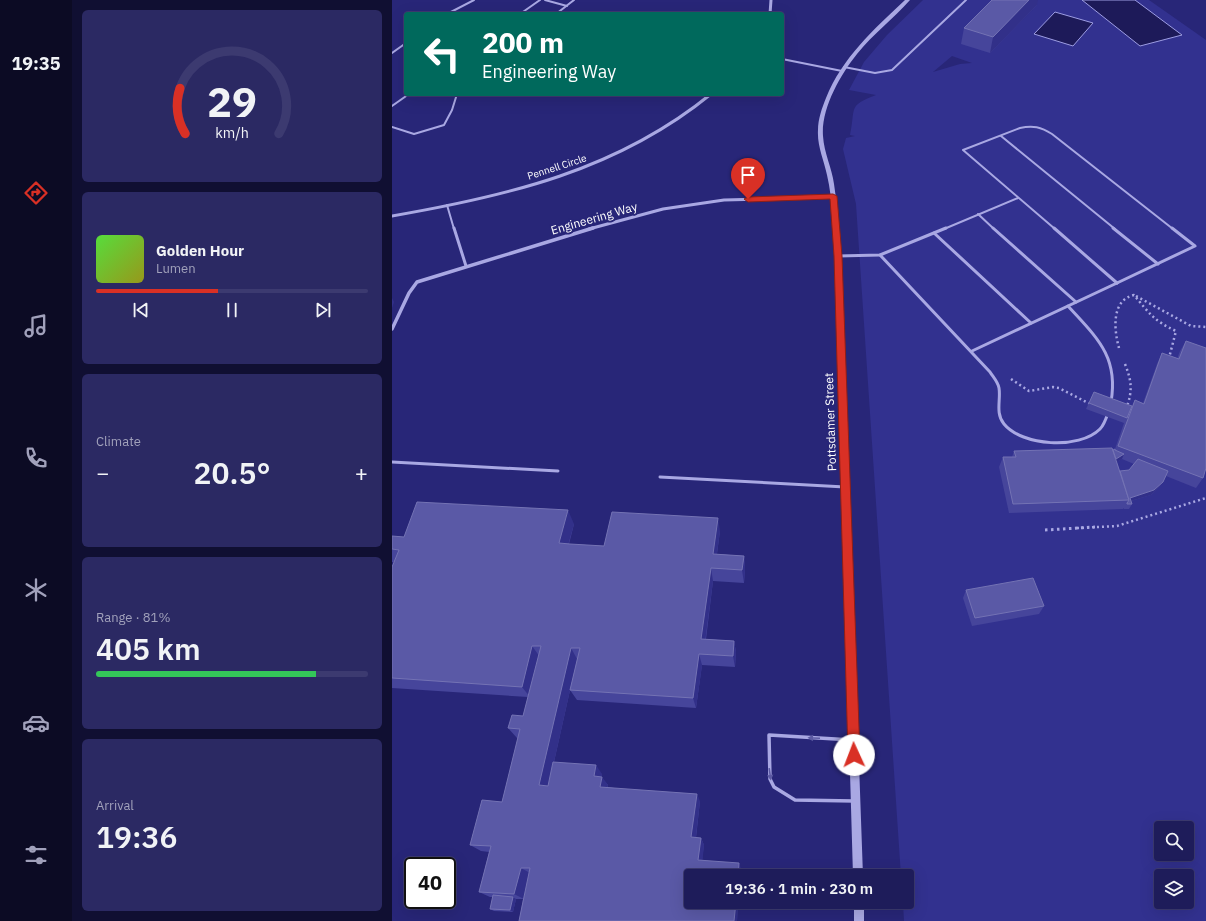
<!DOCTYPE html>
<meta charset="utf-8">
<style>
body{margin:0;font-family:"IBM Plex Sans",sans-serif;background:#2b2963;color:#f1f3f6;height:100vh;display:flex;flex-direction:column;font-size:15px;white-space:nowrap}
*{box-sizing:border-box;margin:0}
p{font-size:13px;color:#a1a1bb}
.icon{flex:none;width:22px;height:22px;fill:none;stroke:currentColor;stroke-width:2;stroke-linecap:round;stroke-linejoin:round}
.map{position:relative;flex:1;overflow:hidden}
.panel{display:flex;flex-direction:column;gap:10px;padding:10px;background:#100f32;width:320px}
.panel>*{flex:none}
.hud{position:absolute;left:12px;top:12px;width:380px;height:84px;border-radius:4px;box-shadow:0 4px 16px #0002,0 0 0 1px #3c3a70;background:#00695c;color:#fff;overflow:hidden}
.controls{position:absolute;left:762px;top:821px;display:grid;gap:8px}
.controls a{display:grid;place-items:center;width:40px;height:40px;border-radius:4px;background:#1e1c5a;box-shadow:0 4px 16px #0002,0 0 0 1px #3c3a70;font-size:20px}
.speed{position:absolute;left:12px;top:857px;display:flex;gap:8px;font-size:20px;font-weight:700;text-align:center}
.speed>*{display:grid;place-content:center;width:52px;height:52px;border-radius:50%;background:#1e1c5a;box-shadow:0 4px 16px #0002,0 0 0 1px #3c3a70;line-height:1}
.speed .limit{border:2px solid #111;border-radius:6px;background:#fff;color:#111}
.pin{position:absolute;display:grid;place-items:center;width:34px;height:34px;color:#fff;margin:-41px -17px;border-radius:50% 50% 50% 0;rotate:-45deg;box-shadow:0 0 4px #0007}
.pin .icon{rotate:45deg}
.me{position:absolute;width:44px;margin:-22px;rotate:358deg;stroke-linejoin:round;filter:drop-shadow(0 0 3px #0008)}
.turn{display:flex;align-items:center;gap:14px;height:84px;padding:0 12px;font-size:18px}
.turn .icon{width:52px;height:52px;stroke-width:2.5}
.turn b{display:block;font-size:28px;line-height:34px}
.big{font-size:30px;font-weight:600;line-height:1.1}
.panel .tile{flex:1;display:flex;flex-direction:column;justify-content:center;gap:6px;min-width:0;padding:0 14px;border-radius:6px;background:#2b2963}
.panel .dial{align-items:center;gap:0}
.dial svg{height:104px;overflow:visible;fill:none;stroke:#3c3a70;stroke-width:7;stroke-linecap:round;text-anchor:middle}
.dial text{fill:#f1f3f6;stroke:none}
.song{display:flex;align-items:center;gap:12px}
.cover{width:48px;height:48px;border-radius:6px;background:linear-gradient(135deg,hsl(110 70% 55%),hsl(60 70% 35%))}
.played{height:4px;border-radius:2px;background:linear-gradient(90deg,#d93025 45%,#3c3a70 45%)}
.keys{display:flex;justify-content:space-around;direction:ltr}
.heat{display:flex;justify-content:space-between;align-items:center;font-size:22px;direction:ltr}
.charge{height:6px;border-radius:3px;background:linear-gradient(90deg,#34c759 81%,#3c3a70 0)}
.trip{position:absolute;left:292px;top:869px;width:230px;height:40px;border-radius:4px;background:#1e1c5a;box-shadow:0 4px 16px #0002,0 0 0 1px #3c3a70;font-weight:600;line-height:40px;text-align:center}
main{display:flex;flex:1;min-height:0}
.tabs{display:flex;flex-direction:column;width:72px;justify-content:space-around;align-items:center;background:#0c0b24;color:#a1a1bb}
.tabs .icon{width:28px;height:28px}
.tabs .on{color:#d93025}
.tabs b{font-size:18px;color:#f1f3f6}
.map>svg:first-child{display:block}
.green{fill:#32318f;fill-rule:evenodd}
.water{fill:#1d1a59;stroke:#9d9de3}
.lines{fill:none;stroke-linecap:round;stroke-linejoin:round}
.path-far1{stroke:#a9a8e3;stroke-width:2.5;stroke-dasharray:2 3;stroke-linecap:butt}
.path{stroke:#a9a8e3;stroke-width:3;stroke-dasharray:2.5 3.5;stroke-linecap:butt}
.service-far2{stroke:#a9a8e3;stroke-width:2}
.service-far1{stroke:#a9a8e3;stroke-width:3}
.service{stroke:#a9a8e3;stroke-width:3.5}
.minor-far1{stroke:#a9a8e3;stroke-width:3}
.minor{stroke:#a9a8e3;stroke-width:3.5}
.tertiary{fill:#a9a8e3;fill-rule:evenodd}
.wall{fill:#46459b;fill-rule:evenodd}
.shaded-wall{fill:#323089}
.building{fill:#5a59a6;stroke:#7473b4}
.oneway{fill:#5c5aa3}
.route{fill:#d93025;stroke:#8d1f18}
.labels{text-anchor:middle;dominant-baseline:central;stroke-width:4;stroke-linejoin:round;paint-order:stroke}
.far-street-label{font-size:10px;fill:#fff;stroke:#282678}
.street-label{font-size:12px;fill:#fff;stroke:#282678}
</style>
<main>
<nav class="tabs">
<b>19:35</b>
<svg class="icon on" aria-label="directions" viewBox="0 0 24 24"><path d="M12 3l9 9-9 9-9-9zM9 14v-3h6M13 9l2 2-2 2"/></svg>
<svg class="icon" aria-label="music" viewBox="0 0 24 24"><path d="M9 18V5l10-2v13"/><circle cx="6" cy="18" r="3"/><circle cx="16" cy="16" r="3"/></svg>
<svg class="icon" aria-label="phone" viewBox="0 0 24 24"><path d="M5 4h4l2 5-3 2q2 4 5 5l2-3 5 2v4C11 20 4 13 5 4z"/></svg>
<svg class="icon" aria-label="climate" viewBox="0 0 24 24"><path d="M12 3v18M4 7l16 10M4 17L20 7"/></svg>
<svg class="icon" aria-label="car" viewBox="0 0 24 24"><path d="M5 17H2v-5l4-1 3-4h7l3 4 3 1v5h-3M9 17h6M6 11h13"/><circle cx="7" cy="17" r="2"/><circle cx="17" cy="17" r="2"/></svg>
<svg class="icon" aria-label="filters" viewBox="0 0 24 24"><path d="M4 7h16M4 17h16"/><circle cx="9" cy="7" r="2"/><circle cx="15" cy="17" r="2"/></svg>
</nav>
<section class="panel">
<div class="tile dial"><svg viewBox="0 0 100 80">
<path d="M14 69A42 42 0 1 1 86 69"/>
<path d="M14 69A42 42 0 0 1 10 34" stroke="#d93025"/>
<text x="50" y="56" font-size="32" font-weight="700">29</text>
<text x="50" y="72" font-size="11">km/h</text>
</svg></div>
<div class="tile">
<div class="song"><i class="cover"></i><div><b>Golden Hour</b><p>Lumen</p></div></div>
<div class="played"></div>
<div class="keys"><svg class="icon" aria-label="previous" viewBox="0 0 24 24"><path d="M18 5L8 12l10 7zM5 5v14"/></svg><svg class="icon" aria-label="pause" viewBox="0 0 24 24"><path d="M8 5v14M16 5v14"/></svg><svg class="icon" aria-label="next" viewBox="0 0 24 24"><path d="M6 5l10 7-10 7zM19 5v14"/></svg></div>
</div>
<div class="tile"><p>Climate</p>
<div class="heat"><a>−</a><b class="big">20.5°</b><a>+</a></div>
</div>
<div class="tile"><p>Range · 81%</p><b class="big">405 km</b><div class="charge"></div></div>
<div class="tile"><p>Arrival</p><b class="big">19:36</b></div>
</section>
<div class="map">
<svg width="814" height="921" viewBox="0 0 814 921">
<rect width="100%" height="100%" fill="#282678"/>
<path class="green" d="M 531,0 L 757,0 L 814,40 L 814,921 L 512,921 L 511,902 L 515,902 L 515,876 L 509,876 L 464,204 L 451,149 L 454,138 L 463,136 L 458,135 C 464,108 455,106 484,95 L 457,90 L 472,62 L 495,35 ZM 560,56 L 580,63 L 568,64 L 541,72 ZM 769,828 L 795,828 L 795,854 L 769,854 ZM 769,876 L 795,876 L 795,902 L 769,902 Z"/>
<g class="water">
<polygon points="690,0 743,0 790,35 748,46"/>
<polygon points="663,12 701,23 681,46 642,34"/>
</g>
<g class="lines">
<g class="path-far1">
<polyline points="744,296 799,326 814,327"/>
<path d="M 727,348 C 722,330 719,300 742,295 C 757,313 762,321 784,331 L 777,358"/>
<path d="M 733,364 C 739,379 741,390 735,406"/>
<polyline points="619,379 637,391 661,387 667,388 700,405"/>
<polyline points="685,528 725,526 814,498"/>
</g>
<polyline class="path" points="653,530 703,527"/>
<g class="service-far2">
<polyline points="153,0 175,6"/>
<polyline points="55,14 82,0"/>
<polyline points="128,14 148,0"/>
<polyline points="164,14 182,0"/>
<polyline points="0,53 14,43"/>
<polyline points="390,59 450,71"/>
<polyline points="452,67 483,73 500,70 574,0"/>
<polyline points="0,106 17,94"/>
<polyline points="0,127 22,134 52,125 60,110 65,94"/>
<polyline points="609,136 723,229"/>
<polyline points="55,205 62,229"/>
<polyline points="586,214 602,229"/>
<polyline points="552,229 626,198"/>
<path d="M 663,229 L 571,150 L 628,128 C 641,125 649,127 660,134 L 781,229"/>
</g>
<g class="service-far1">
<polyline points="62,228 74,266"/>
<polyline points="601,228 684,302"/>
<polyline points="662,228 725,283"/>
<polyline points="721,228 766,264"/>
<polyline points="542,233 639,323"/>
<path d="M 488,255 L 598,372 C 601,377 606,382 607,388 C 609,400 603,413 612,424 C 630,446 687,450 708,429 C 712,425 714,419 716,413"/>
<polyline points="446,256 488,255 554,228"/>
<polyline points="725,283 803,246 780,228"/>
<path d="M 676,306 C 704,337 727,356 719,402"/>
<polyline points="580,351 725,283"/>
<polyline points="0,462 166,471"/>
<polyline points="268,477 453,487"/>
</g>
<polyline class="service" points="460,740 377,735 378,779 382,787 403,800 462,801"/>
<g class="minor-far1">
<polyline points="378,14 379,0"/>
<path d="M 0,216 C 116,196 226,170 319,94"/>
<polyline points="197,229 271,209 332,200 441,197"/>
</g>
<polyline class="minor" points="0,329 17,293 25,282 201,228"/>
<g class="tertiary">
<path d="M 513,0 L 518,0 C 501,19 481,34 465,54 C 448,75 429,109 431,136 C 432,153 440,168 442,184 C 446,208 447,232 449,256 L 471,876 L 461,876 L 443,256 C 441,229 441,201 435,175 C 432,160 425,146 426,130 C 426,119 430,108 434,98 C 450,58 482,29 513,0 Z"/>
<rect x="462" y="902" width="10" height="19"/>
</g>
</g>
<g class="wall">
<polygon points="645,5 598,53 569,44 572,28"/>
<path d="M 794,341 L 811,478 L 804,488 L 774,476 L 768,486 L 759,495 L 739,501 L 740,504 L 737,509 L 732,509 L 732,508 L 731,509 L 617,513 L 607,467 L 611,457 L 620,457 L 622,451 L 721,450 L 723,449 L 732,423 L 694,409 L 702,392 L 740,406 L 743,400 L 751,403 L 765,364 L 770,353 L 785,359 L 788,351 ZM 730,459 L 742,464 L 737,470 L 728,471 L 725,462 Z"/>
<polygon points="182,524 177,544 212,546 328,531 325,554 352,556 353,569 352,583 321,581 314,639 342,641 344,652 343,667 310,665 304,708 185,700 178,690 185,659 162,762 210,774 209,777 216,785 216,787 308,801 304,838 309,838 312,845 310,860 349,869 349,876 299,876 346,902 345,921 127,921 131,899 124,899 121,912 102,911 98,909 101,897 98,897 87,892 97,852 89,851 78,845 110,802 126,738 125,738 116,728 131,716 136,697 0,688 0,567 2,562 0,562 0,536 12,537"/>
<polygon points="574,590 652,606 647,614 580,626 571,598"/>
</g>
<g class="shaded-wall">
<polygon points="637,0 646,0 645,5 598,53 601,37"/>
<polygon points="0,298 2,302 0,308"/>
<polygon points="732,454 730,459 718,466 720,461"/>
<polygon points="771,482 768,486 759,495 735,502 738,498"/>
<polygon points="176,510 182,524 173,556 167,543"/>
<polygon points="326,518 328,531 323,567 321,554"/>
<polygon points="352,556 353,569 352,583 350,570"/>
<polygon points="319,568 321,581 312,650 309,639"/>
<polygon points="342,641 344,652 343,667 341,656"/>
<polygon points="140,646 148,657 138,697 130,687"/>
<polygon points="179,648 185,659 155,793 147,785"/>
<polygon points="307,654 310,665 304,708 301,698"/>
<polygon points="204,765 210,774 208,784 202,776"/>
<polygon points="210,777 216,785 214,795 208,787"/>
<polygon points="305,794 308,801 303,844 299,837"/>
<polygon points="309,838 312,845 310,866 306,860"/>
<polygon points="347,863 349,869 349,876 346,876"/>
<polygon points="129,868 138,873 132,899 122,894"/>
<polygon points="121,897 124,899 121,912 118,910"/>
<polygon points="344,902 346,902 345,921 342,921"/>
</g>
<g class="building">
<polygon points="600,0 637,0 601,37 572,28"/>
<polygon points="794,341 814,348 814,468 811,478 726,446 743,400 752,404 770,353 787,359"/>
<polygon points="702,392 740,406 735,418 697,403"/>
<polygon points="720,448 737,500 621,504 611,457 624,457 622,451"/>
<polygon points="723,449 723,450 732,454 724,459 721,450"/>
<polygon points="746,459 776,471 771,482 762,490 738,498 740,504 735,504 735,503 737,500 728,471 737,470"/>
<polygon points="25,502 176,510 167,543 178,544 212,546 220,512 326,518 321,554 352,556 350,570 319,568 309,639 342,641 341,656 307,654 301,698 178,690 188,648 179,648 147,785 156,786 161,762 204,765 202,776 210,777 208,787 305,794 299,837 309,838 306,860 347,863 346,876 299,876 299,902 344,902 342,921 127,921 138,868 129,868 122,894 87,892 99,846 78,845 90,800 110,802 128,729 116,728 120,715 131,716 149,646 140,646 130,687 0,678 0,567 7,550 0,549 0,536 12,537"/>
<polygon points="641,578 652,606 583,618 574,590"/>
<polygon points="101,895 121,897 118,910 98,909"/>
</g>
<defs><path id="oneway-solid" d="M-6-.8H1V-3.2L6.5 0L1 3.2V.8H-6Z"/></defs>
<g class="oneway">
<use href="#oneway-solid" transform="translate(422 738) rotate(-177)"/>
<use href="#oneway-solid" transform="translate(378 774) rotate(82)"/>
</g>
<polygon class="route" points="441,194 445,196 450,256 468,755 466,759 462,761 458,759 456,755 442,256 438,199 356,202 352,199 356,197"/>
<g class="labels">
<g class="far-street-label">
<text transform="translate(165 167) rotate(-18)">Pennell Circle</text>
</g>
<g class="street-label">
<text transform="translate(202 218) rotate(-16)">Engineering Way</text>
<text transform="translate(438 422) rotate(-92)">Pottsdamer Street</text>
</g>
</g>
</svg>
<div class="controls">
<a><svg class="icon" aria-label="search" viewBox="0 0 24 24"><circle cx="10" cy="10" r="6"/><path d="M15 15l6 6"/></svg></a>
<a><svg class="icon" aria-label="layers" viewBox="0 0 24 24"><path d="M12 4l9 5-9 5-9-5zM3 14l9 5 9-5"/></svg></a>
</div>
<div class="speed"><div class="limit">40</div></div>
<div class="pin" style="left:356px;top:199px;background:#d93025"><svg class="icon" aria-label="arrive" viewBox="0 0 24 24"><path d="M6 21V4h12l-3 4 3 4H6"/></svg></div>
<svg class="me" style="left:462px;top:755px" viewBox="-20 -20 40 40"><circle r="19" fill="#fff"/><path d="M0-13L10 11 0 6-10 11z" fill="#d93025"/></svg>
<div class="trip">19:36 · 1 min · 230 m</div>
<div class="hud">
<div class="turn"><svg class="icon" aria-label="left" viewBox="0 0 24 24"><path d="M17 20v-9H6M10 6l-5 5 5 5"/></svg><div><b>200 m</b>Engineering Way</div></div>
</div>
</div>
</main>
